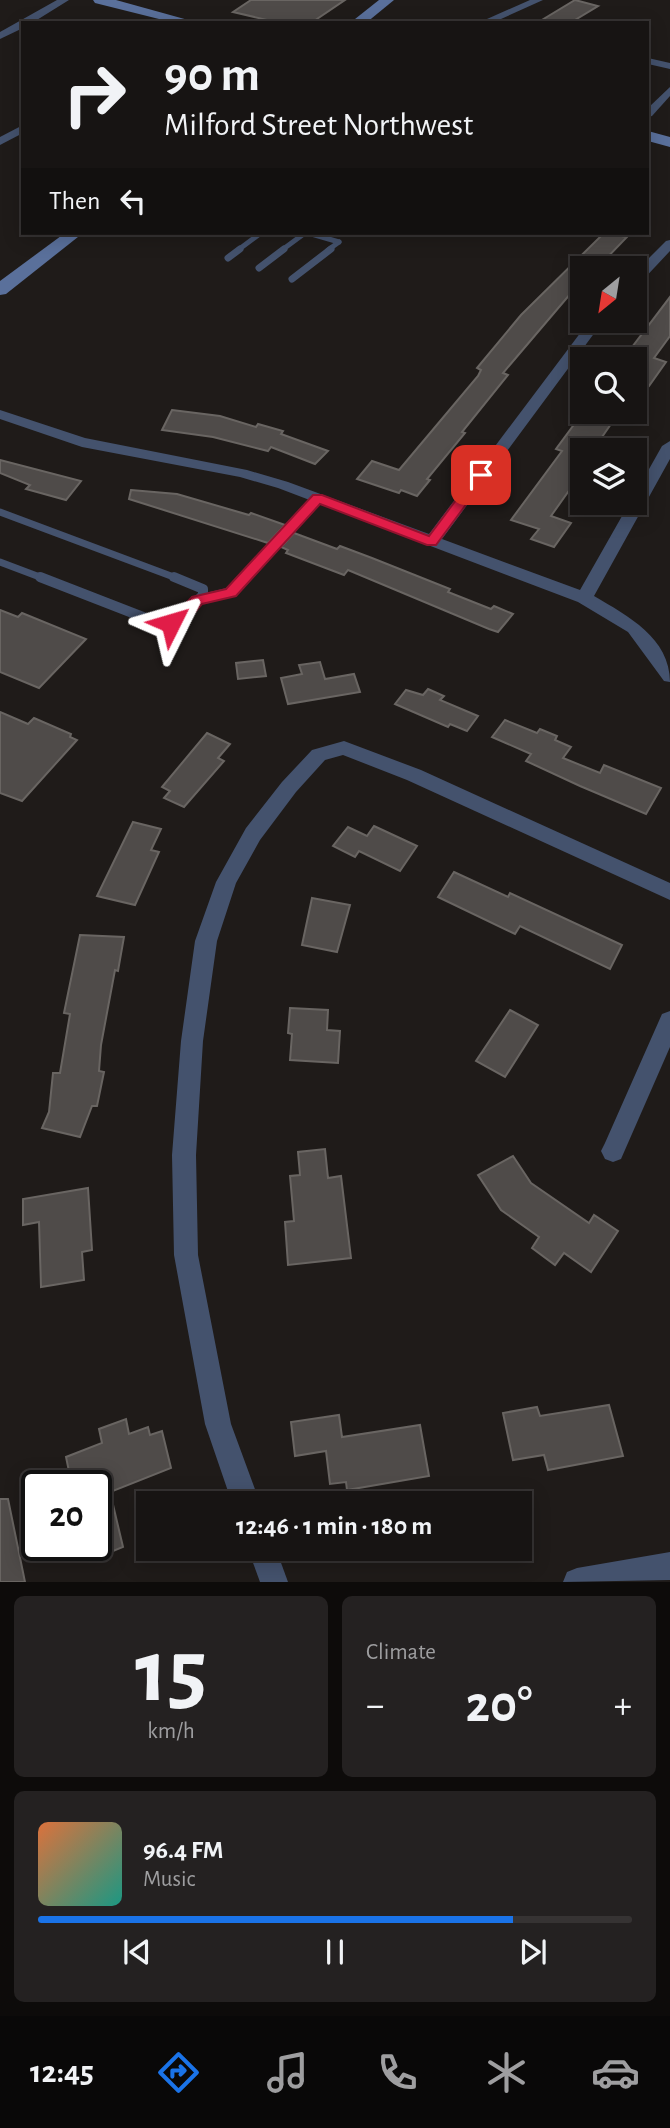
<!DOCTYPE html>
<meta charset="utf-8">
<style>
body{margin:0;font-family:"Alegreya Sans",sans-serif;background:#242121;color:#f1f3f6;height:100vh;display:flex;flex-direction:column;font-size:26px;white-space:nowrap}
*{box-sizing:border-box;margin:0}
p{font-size:23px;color:#9e9ea0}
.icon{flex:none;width:38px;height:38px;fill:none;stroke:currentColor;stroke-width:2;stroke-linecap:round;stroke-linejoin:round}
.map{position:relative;height:1582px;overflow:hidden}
.details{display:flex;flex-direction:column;gap:14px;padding:14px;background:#0d0b0a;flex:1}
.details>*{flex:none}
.guide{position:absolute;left:21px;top:21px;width:628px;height:214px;border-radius:0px;box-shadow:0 4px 18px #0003,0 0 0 2px #363333;background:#171413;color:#f1f3f6;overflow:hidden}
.needle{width:46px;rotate:210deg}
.tools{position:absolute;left:570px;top:256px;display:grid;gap:14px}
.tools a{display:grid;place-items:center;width:77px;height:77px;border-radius:0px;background:#171413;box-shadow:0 4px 18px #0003,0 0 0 2px #363333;font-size:35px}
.speed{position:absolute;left:21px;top:1470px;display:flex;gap:14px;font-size:35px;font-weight:700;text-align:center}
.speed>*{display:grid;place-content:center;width:91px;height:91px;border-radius:50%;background:#171413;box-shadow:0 4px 18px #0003,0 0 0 2px #363333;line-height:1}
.speed .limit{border:4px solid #111;border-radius:10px;background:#fff;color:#111}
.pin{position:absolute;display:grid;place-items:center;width:60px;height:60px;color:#fff;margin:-30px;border-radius:14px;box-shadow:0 4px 10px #0006}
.me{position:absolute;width:77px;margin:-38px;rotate:50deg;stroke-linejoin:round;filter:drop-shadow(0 0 5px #0008)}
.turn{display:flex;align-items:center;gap:24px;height:147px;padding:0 28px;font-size:32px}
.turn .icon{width:91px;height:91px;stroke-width:2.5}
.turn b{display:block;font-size:49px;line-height:60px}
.then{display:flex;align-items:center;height:66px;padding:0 28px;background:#0003;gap:14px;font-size:26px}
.big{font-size:52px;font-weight:700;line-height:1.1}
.details .card{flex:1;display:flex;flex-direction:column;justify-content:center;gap:10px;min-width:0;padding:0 24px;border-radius:10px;background:#242121}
.details .dial{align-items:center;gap:0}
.dial b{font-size:91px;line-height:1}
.song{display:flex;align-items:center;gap:21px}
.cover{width:84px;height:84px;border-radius:10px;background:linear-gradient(135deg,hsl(20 70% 55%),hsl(170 70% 35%))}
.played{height:7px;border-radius:4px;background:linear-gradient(90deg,#1a73e8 80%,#363333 80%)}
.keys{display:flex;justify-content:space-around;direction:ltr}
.heat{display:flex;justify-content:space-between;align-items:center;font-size:38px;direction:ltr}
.details .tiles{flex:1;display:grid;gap:14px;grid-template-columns:1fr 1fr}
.card:last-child{grid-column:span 2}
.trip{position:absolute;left:136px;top:1491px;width:396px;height:70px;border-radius:0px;background:#171413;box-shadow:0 4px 18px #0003,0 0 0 2px #363333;font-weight:700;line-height:70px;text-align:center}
.tab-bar{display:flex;height:112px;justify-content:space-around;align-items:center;background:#090808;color:#9e9ea0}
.tab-bar .icon{width:49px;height:49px}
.tab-bar .current{color:#1a73e8}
.tab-bar b{font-size:32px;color:#f1f3f6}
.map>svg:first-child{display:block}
.building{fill:#4f4b49;stroke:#696562;stroke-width:2}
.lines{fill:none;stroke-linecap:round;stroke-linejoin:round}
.lane-far2{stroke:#44526d;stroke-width:5}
.lane-far1{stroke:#44526d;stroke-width:7}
.lane{stroke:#44526d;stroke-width:10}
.street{fill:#44526d;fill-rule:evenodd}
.secondary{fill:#5a709b;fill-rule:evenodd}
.route{fill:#e11d48;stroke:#92132f;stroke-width:2}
</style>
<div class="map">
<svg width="670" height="1582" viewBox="0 0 670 1582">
<rect width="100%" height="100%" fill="#1f1b19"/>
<g class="building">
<polygon points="251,0 345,0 311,23 280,23 233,12"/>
<polygon points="575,0 598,6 570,23 537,23"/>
<polygon points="604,233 627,237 597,268 583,268 583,288 577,286 503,373 508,375 462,432 465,433 427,479 430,480 417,496 401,490 399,493 357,479 372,461 399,470 478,376 481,370 477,368 521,315"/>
<polygon points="670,297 670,336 654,358 666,362 649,386 637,382 635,385 635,359 623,359"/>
<polygon points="172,410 220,416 256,427 258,424 283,431 281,434 328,451 315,464 271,447 268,451 213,437 162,430"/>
<polygon points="584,411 620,411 593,450 583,450 583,465 577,474 580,475 551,516 571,523 554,547 531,539 539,529 511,520 562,451 556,449"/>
<polygon points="0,460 81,481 66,500 26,489 30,485 0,473"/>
<polygon points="131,490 177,494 249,515 251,513 285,525 268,543 129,499"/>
<polygon points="294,533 337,549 340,546 372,558 450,589 448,592 491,609 494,606 513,614 498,632 489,629 348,570 344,575 286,553 288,550 281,547"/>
<polygon points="0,610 18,617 22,613 86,639 39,688 0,672"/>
<polygon points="263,660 266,676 238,679 236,663"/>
<polygon points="320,662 325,679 354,674 360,692 288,704 281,678 302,674 299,665"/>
<polygon points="428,689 444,696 440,700 478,716 467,731 450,724 448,727 395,704 406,690 423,695"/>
<polygon points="0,712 28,724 34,718 71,734 70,737 77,740 22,801 0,793"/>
<polygon points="505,720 537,733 540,729 557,736 555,740 571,747 563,758 600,773 604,765 661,788 646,814 580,786 526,761 531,754 492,737"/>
<polygon points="207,733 230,744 218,758 224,761 184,807 164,798 170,791 162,787"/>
<polygon points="133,822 161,829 151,850 159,852 135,905 97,896"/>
<polygon points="374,826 417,846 400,871 359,851 355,857 333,846 348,827 367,836"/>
<polygon points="454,872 508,897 510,893 622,945 610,969 520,926 515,934 438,897"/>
<polygon points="312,898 350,905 337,952 302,945"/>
<polygon points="80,935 124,937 118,971 115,970 101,1045 99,1071 104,1072 97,1106 92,1106 80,1137 42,1128 49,1112 53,1073 60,1073 70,1014 64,1013"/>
<polygon points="290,1008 328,1010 327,1030 340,1031 338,1063 290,1060 292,1034 288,1033"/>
<polygon points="510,1010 538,1025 505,1077 476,1061"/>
<polygon points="325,1149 328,1178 341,1176 351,1258 288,1265 285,1222 294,1221 290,1176 300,1175 298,1152"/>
<polygon points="513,1156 531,1183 589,1223 594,1215 618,1231 591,1272 564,1253 555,1265 532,1248 539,1237 501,1210 478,1175"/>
<polygon points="88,1188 92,1250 82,1252 84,1280 41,1287 39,1222 23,1225 23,1199"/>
<polygon points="609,1405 623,1456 548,1470 544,1455 513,1460 503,1413 537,1407 540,1416"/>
<polygon points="339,1415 342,1437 420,1425 429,1476 347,1490 346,1482 330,1484 326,1451 295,1456 291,1422"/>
<polygon points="126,1419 129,1434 148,1427 150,1435 162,1431 171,1468 110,1492 123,1547 96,1558 96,1486 72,1486 66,1457 102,1443 99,1429"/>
<polygon points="0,1499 8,1499 25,1582 0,1582"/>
</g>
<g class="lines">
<g class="lane-far2">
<polyline points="308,233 339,242"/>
<polyline points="238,250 261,233"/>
<polyline points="282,250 305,233"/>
<polyline points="328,250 339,242"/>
</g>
<g class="lane-far1">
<polyline points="228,258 240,249"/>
<polyline points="259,268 284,249"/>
<polyline points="292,279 331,249"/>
<polyline points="0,512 179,579"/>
<polyline points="0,562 45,579"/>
<polyline points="243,579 318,498"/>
</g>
<g class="lane">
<polyline points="40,577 161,624 178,621 203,595 203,589 174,577"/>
<polyline points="197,600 231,592 244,577"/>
</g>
<g class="street">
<polygon points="57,0 69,0 32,23 23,23 23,28 0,39 0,32"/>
<polygon points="530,0 543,0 492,23 478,23"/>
<polygon points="648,58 670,63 670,69 648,64"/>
<polygon points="670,87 670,96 652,116 648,117 648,108"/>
<polygon points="23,125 23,133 0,145 0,137"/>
<polygon points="670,240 670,251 640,283 635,284 635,272 666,241"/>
<path d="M 590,320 L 604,320 L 442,539 L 580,590 L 630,502 L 635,502 L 635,494 L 662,446 L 670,441 L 670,459 L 594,596 C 628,616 670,638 670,682 L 664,681 L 628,632 L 578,602 L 278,488 L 240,477 L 82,447 L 0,419 L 0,410 L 85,438 L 247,470 L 288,482 L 429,534 Z"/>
<polygon points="344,741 421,770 670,883 670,900 407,780 343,755 325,760 296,792 260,840 236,883 217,941 203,1041 196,1155 198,1255 231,1424 260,1503 232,1503 205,1424 174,1255 172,1155 181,1041 195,941 216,882 246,828 282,782 312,750"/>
<polygon points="670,1011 670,1047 621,1159 613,1162 605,1159 601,1151 605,1143 662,1014"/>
<polygon points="248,1549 276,1549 288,1582 260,1582"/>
<polygon points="670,1552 670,1580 563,1582 567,1572 577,1568"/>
</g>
<g class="secondary">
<polygon points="93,0 116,0 199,23 175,23 95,3"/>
<polygon points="379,0 394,0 366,23 350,23"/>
<polygon points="648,131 670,137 670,147 648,141"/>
<polygon points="65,233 83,233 6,294 0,295 0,281"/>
</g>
</g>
<polygon class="route" points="481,471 488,475 436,545 427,545 320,504 236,596 202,604 183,625 171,628 164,623 173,617 192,597 226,589 313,495 322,495 429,536 477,472"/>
</svg>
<div class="tools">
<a><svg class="needle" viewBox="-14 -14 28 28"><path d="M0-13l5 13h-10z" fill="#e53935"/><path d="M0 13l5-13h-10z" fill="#9e9ea0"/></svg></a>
<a><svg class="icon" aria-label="search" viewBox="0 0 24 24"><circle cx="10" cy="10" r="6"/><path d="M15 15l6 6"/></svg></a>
<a><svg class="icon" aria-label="layers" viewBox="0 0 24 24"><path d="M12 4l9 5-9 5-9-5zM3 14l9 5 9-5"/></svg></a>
</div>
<div class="speed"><div class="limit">20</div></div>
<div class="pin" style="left:481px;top:475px;background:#d93025"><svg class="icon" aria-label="arrive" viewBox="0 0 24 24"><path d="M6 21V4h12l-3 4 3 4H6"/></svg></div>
<svg class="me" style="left:171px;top:623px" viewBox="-20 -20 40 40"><path d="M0-17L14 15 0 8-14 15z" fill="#e11d48" stroke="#fff" stroke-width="4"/></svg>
<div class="trip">12:46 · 1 min · 180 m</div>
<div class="guide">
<div class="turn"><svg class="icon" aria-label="right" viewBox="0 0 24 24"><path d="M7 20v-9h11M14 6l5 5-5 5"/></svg><div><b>90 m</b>Milford Street Northwest</div></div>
<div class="then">Then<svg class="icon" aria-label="left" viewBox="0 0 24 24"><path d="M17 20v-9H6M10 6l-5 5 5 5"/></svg></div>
</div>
</div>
<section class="details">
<div class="tiles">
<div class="card dial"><b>15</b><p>km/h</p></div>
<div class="card"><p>Climate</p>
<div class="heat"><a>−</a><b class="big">20°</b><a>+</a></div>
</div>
<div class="card">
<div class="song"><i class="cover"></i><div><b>96.4 FM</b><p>Music</p></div></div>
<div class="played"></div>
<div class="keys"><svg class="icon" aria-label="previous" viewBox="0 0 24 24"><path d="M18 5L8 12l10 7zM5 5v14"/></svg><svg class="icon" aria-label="pause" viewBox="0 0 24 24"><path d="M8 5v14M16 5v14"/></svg><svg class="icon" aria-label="next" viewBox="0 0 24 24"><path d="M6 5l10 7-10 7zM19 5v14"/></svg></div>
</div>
</div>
</section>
<nav class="tab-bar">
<b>12:45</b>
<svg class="icon current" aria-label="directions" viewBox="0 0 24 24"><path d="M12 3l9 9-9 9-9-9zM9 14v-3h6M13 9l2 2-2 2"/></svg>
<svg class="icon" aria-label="music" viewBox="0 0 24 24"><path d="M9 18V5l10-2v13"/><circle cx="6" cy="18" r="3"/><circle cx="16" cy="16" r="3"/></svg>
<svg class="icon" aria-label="phone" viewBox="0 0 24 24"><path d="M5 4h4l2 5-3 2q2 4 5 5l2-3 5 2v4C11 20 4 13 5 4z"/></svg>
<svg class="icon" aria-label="climate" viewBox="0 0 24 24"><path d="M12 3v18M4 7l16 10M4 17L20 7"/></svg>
<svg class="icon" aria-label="car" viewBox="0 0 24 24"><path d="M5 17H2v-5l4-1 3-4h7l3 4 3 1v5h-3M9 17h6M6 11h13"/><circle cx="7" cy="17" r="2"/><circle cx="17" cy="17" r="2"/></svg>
</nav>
